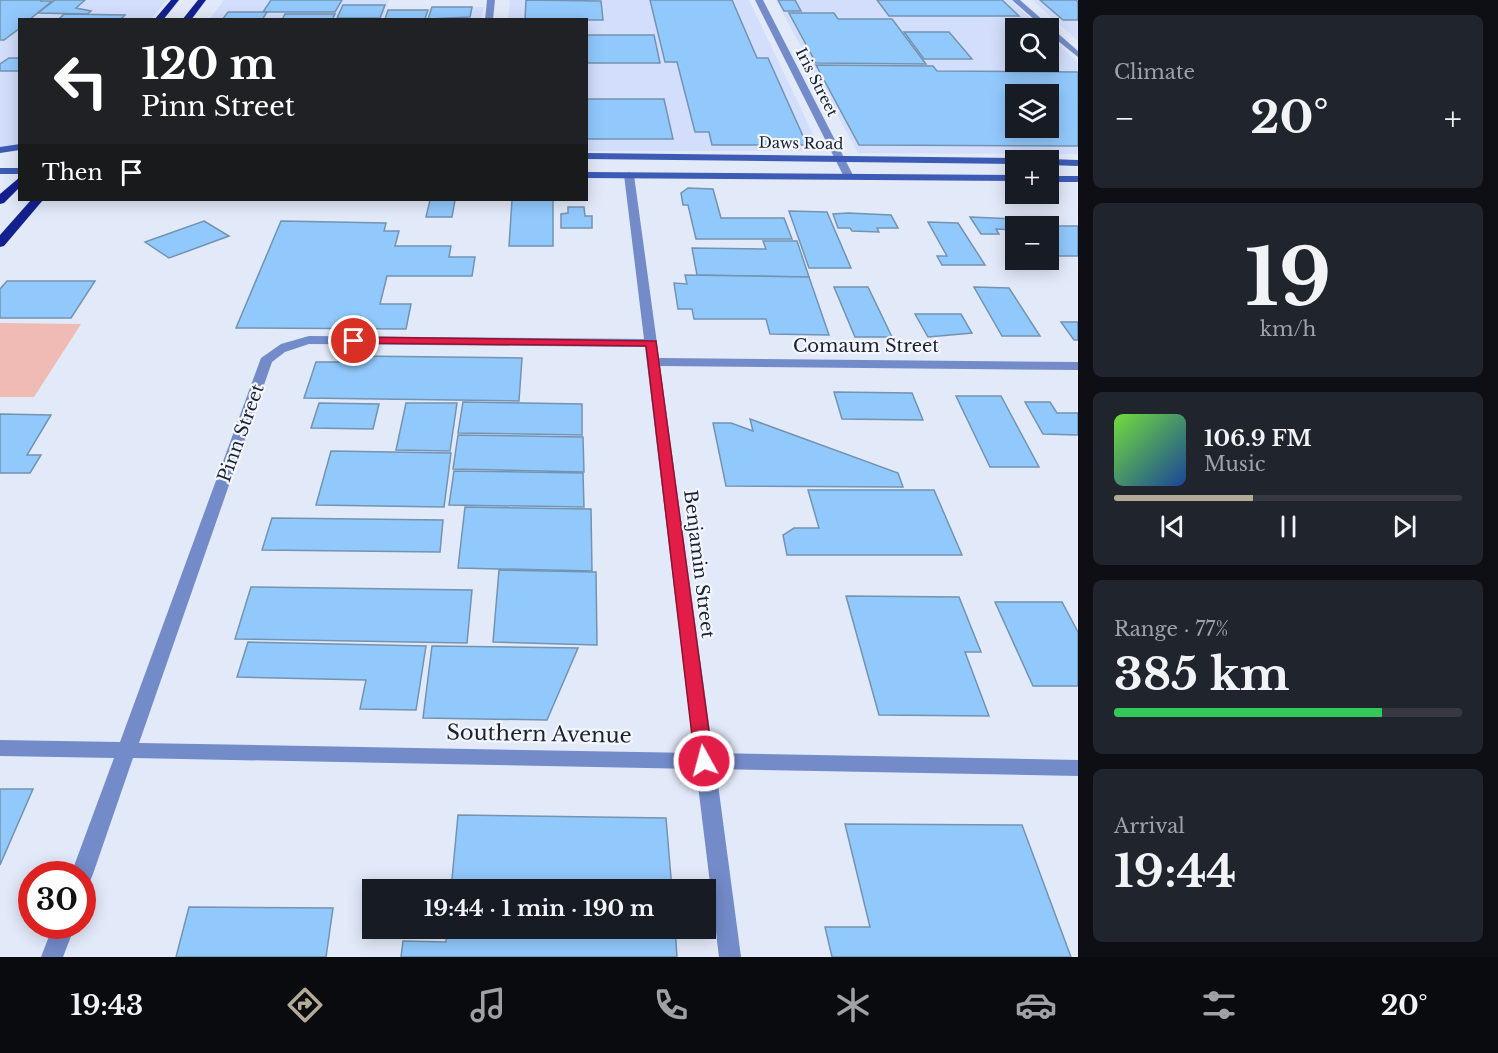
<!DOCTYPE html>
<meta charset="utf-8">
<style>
body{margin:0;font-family:"Libre Baskerville",serif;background:#20242c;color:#f1f3f6;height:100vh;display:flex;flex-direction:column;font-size:22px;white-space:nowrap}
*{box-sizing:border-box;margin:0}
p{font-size:20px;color:#9ea1a6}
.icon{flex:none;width:33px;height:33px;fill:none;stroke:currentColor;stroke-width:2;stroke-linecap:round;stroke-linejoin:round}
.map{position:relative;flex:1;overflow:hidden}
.side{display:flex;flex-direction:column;gap:15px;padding:15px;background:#0d0f14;width:420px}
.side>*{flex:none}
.top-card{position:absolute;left:18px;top:18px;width:570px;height:183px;border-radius:0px;box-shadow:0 3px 15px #0003;background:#202124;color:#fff;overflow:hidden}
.controls{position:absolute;left:1005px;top:18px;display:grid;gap:12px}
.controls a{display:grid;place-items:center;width:54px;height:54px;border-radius:0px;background:#171b24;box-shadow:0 3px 15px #0003;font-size:30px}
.speed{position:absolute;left:18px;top:861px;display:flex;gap:12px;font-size:30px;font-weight:700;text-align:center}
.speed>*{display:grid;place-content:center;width:78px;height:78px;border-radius:50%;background:#171b24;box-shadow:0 3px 15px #0003;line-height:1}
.speed .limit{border:9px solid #d22;background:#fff;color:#111}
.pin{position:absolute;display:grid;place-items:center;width:51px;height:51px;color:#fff;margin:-26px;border:3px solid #fff;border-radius:50%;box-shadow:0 2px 6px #0007}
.me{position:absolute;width:66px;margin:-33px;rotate:353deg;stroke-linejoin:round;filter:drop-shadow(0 0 4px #0008)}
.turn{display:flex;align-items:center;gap:21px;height:126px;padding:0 24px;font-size:27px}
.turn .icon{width:78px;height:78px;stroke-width:2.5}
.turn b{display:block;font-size:42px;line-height:51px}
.then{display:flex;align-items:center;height:57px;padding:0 24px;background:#0003;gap:12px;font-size:22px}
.big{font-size:45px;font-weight:700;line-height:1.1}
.side .tile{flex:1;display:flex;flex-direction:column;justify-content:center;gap:9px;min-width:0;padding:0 21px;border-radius:9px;background:#20242c}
.side .dial{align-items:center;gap:0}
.dial b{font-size:78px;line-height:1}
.song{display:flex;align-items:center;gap:18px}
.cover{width:72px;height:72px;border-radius:9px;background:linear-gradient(135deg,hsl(100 70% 55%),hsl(220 70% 35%))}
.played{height:6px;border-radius:3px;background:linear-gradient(90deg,#b3ab97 40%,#363941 40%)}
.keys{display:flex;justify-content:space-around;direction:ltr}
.heat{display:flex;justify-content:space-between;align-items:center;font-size:33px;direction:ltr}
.charge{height:9px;border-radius:4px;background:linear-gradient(90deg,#34c759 77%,#363941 0)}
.trip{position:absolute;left:362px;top:879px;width:354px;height:60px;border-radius:0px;background:#171b24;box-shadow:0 3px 15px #0003;font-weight:700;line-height:60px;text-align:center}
.dock{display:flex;height:96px;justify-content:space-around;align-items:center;background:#090b0e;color:#9ea1a6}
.dock .icon{width:42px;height:42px}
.dock .on{color:#b3ab97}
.dock b{font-size:27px;color:#f1f3f6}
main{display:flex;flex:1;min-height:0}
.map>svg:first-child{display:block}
.built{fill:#d2defb;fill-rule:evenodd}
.green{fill:#efbbb4}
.building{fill:#92c9fd;stroke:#7393b1;stroke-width:1.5;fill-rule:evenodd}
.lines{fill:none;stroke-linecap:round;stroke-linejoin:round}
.minor{fill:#738bc9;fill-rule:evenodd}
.secondary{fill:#3d5ab4;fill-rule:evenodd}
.trunk{fill:#132190;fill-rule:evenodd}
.route{fill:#e11d48;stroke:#92132f;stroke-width:1.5}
.labels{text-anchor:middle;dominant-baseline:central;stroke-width:4.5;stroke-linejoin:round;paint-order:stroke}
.far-street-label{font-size:15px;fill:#1c2230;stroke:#f3f6fe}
.street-label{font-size:18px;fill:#1c2230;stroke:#f3f6fe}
.near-street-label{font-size:21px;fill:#1c2230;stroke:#f3f6fe}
</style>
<main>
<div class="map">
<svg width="1078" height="957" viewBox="0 0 1078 957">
<rect width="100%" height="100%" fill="#e2e9f9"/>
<g class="built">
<polygon points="0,0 167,0 151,19 20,20 19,145 0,147"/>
<polygon points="224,0 389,0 383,19 427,19 431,7 484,7 481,20 209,20"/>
<polygon points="510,0 749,0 821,151 587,151 586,20 508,20"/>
<path d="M 776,0 L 1010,0 L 1041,28 L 1016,28 L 1016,62 L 1048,62 L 1049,35 L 1078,63 L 1078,154 L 858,153 ZM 1016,94 L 1048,94 L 1048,128 L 1016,128 Z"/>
<polygon points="1032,0 1078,0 1078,41"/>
</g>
<polygon class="green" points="0,323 81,324 34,397 0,397"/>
<g class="building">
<polygon points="0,0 42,0 40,1 52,1 29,20 20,20 20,28 4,40 0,40"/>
<polygon points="55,0 85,0 76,8 91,11 87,14 38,13"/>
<polygon points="271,0 342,0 335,12 263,12"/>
<polygon points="526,0 601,1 603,20 525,20"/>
<polygon points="650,0 732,0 757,58 768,58 807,145 712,145 709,132 695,132 677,62 665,62"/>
<polygon points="778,0 795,0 801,11 784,11"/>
<polygon points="877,0 1002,0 1019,16 889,16"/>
<polygon points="1040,0 1076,0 1078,2 1078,20 1063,20"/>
<polygon points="343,5 385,5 380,18 337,18"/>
<polygon points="432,7 472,7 470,17 428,19"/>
<polygon points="388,10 428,10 425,19 385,19"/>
<polygon points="228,12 267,12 262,20 222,20"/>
<polygon points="789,13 834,13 838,19 892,19 926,64 816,63"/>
<polygon points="64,14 125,15 120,20 58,20"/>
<polygon points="285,14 335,14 332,20 282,20"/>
<polygon points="904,32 949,32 972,59 924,59"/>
<polygon points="586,35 654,35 660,63 586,63"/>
<polygon points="9,58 20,58 20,71 0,71 0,64"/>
<path d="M 816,65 L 933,66 L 937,71 L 1078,72 L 1078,146 L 859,145 ZM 1016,94 L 1048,94 L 1048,128 L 1016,128 Z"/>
<polygon points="586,99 664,99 673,139 586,139"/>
<polygon points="688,188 713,189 721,218 784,218 792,239 696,239 688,205 683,205 681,193"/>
<polygon points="430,200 455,200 452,217 426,217"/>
<polygon points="512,200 553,200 553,246 509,246"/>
<polygon points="568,207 584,207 585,216 592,216 592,228 561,228 561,214 568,213"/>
<polygon points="789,211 827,212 851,268 809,268"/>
<polygon points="848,213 891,215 898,228 877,228 879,232 852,231 850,228 838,228 833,214"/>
<polygon points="970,217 1016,219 1021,226 1016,226 1016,230 996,229 999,234 981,234"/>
<polygon points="204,221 229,236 169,258 145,242"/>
<polygon points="281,221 386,223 384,231 399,231 395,246 451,246 449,257 475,257 472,276 387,276 380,304 411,304 406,329 236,328"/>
<polygon points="928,222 958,223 985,265 942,265 937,256 947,256"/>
<polygon points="1029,226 1078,226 1078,256 1051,256 1048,252 1048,226"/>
<polygon points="763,241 797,241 809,277 697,275 692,248 766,249"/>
<polygon points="685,275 809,277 829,335 770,334 766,319 694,319 692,309 678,309 674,283 687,284"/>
<polygon points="7,281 95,281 71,318 0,318 0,289"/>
<polygon points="834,287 868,287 892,337 855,337"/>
<polygon points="974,287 1009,288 1040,336 1002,336"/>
<polygon points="915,314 961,314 972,333 928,337"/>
<polygon points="1061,322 1078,322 1078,340 1074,340"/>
<polygon points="356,356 522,358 519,401 304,398 316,362 354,362"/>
<polygon points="834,392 912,393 923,420 842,419"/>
<polygon points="956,396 1001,396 1039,467 990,467"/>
<polygon points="463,402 582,404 582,435 458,433"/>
<polygon points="1025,402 1050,402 1057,413 1078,413 1078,435 1043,434"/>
<polygon points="319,403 379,404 373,429 311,428"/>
<polygon points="406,403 457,403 450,451 396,450"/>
<polygon points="0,414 51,415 27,455 41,455 30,473 0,473"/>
<polygon points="750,419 898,473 903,487 726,486 713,423 731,423 753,431"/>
<polygon points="458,435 583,437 584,472 453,469"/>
<polygon points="331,451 451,453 444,507 316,505"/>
<polygon points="454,471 583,473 584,507 449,505"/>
<polygon points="808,490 934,490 962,555 787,555 783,535 794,528 819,528"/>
<polygon points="465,507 591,509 592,571 458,568"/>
<polygon points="272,518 443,520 440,552 262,550"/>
<polygon points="499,570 596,572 597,645 493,642"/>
<polygon points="251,587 472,590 467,643 235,639"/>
<polygon points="846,596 959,597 981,652 965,652 989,716 879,715"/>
<polygon points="995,602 1062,602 1078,632 1078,686 1033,686"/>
<polygon points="248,642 426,646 416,710 360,709 366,680 237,677"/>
<polygon points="432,646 578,648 547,720 423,718"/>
<polygon points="0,789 33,789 0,865"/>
<polygon points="458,815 666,818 672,890 451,890"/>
<polygon points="845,824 1022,825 1071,957 832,957 825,927 870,927"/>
<polygon points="189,907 333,908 326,957 176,957"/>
<polygon points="447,928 675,928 677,957 401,957 403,941 446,942"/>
</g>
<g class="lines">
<g class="minor">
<polygon points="487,0 495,0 493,20 485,20"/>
<polygon points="755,0 763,0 854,177 853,179 844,177"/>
<polygon points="1012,0 1020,0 1078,51 1078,57 1048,33 1048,28 1044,28"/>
<path d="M 629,172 L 634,175 L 659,358 L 1078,362 L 1078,370 L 660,366 L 713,753 L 1078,760 L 1078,776 L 716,769 L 741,957 L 719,957 L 696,769 L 133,758 L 93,874 L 90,881 L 82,884 L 82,874 L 71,874 L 114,758 L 0,756 L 0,740 L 120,742 L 261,358 L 281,344 L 309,336 L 644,339 L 624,175 ZM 309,344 L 645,347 L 694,753 L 139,743 L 272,362 L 285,352 Z"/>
<polygon points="53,926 75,926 63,957 41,957"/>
</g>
<g class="secondary">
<polygon points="20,144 20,150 0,153 0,147"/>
<polygon points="586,153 1016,158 1021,160 1016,160 1016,164 586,159"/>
<polygon points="1048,159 1078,160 1078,166 1048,165 1048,160 1044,160"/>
<rect x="0" y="168" width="20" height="6"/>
<polygon points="586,172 1016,175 1016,181 586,178"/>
<rect x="1048" y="176" width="30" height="6"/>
</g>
<g class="trunk">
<polygon points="171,0 179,0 163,20 154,20"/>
<polygon points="198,0 206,0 191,20 182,20"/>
<polygon points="20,177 20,187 4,203 0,204 0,194"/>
<polygon points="31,200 43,200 4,246 0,247 0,235"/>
</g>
</g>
<polygon class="route" points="354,337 656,341 713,761 711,766 704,769 698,766 695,761 646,346 349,343 349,338"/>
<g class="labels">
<g class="far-street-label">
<text transform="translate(817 82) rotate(63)">Iris Street</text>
<text transform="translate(801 143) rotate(1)">Daws Road</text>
</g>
<g class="street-label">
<text x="866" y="346">Comaum Street</text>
<text transform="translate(241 433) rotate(-70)">Pinn Street</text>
<text transform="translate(699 564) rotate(83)">Benjamin Street</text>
</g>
<g class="near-street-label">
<text transform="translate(539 734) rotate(1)">Southern Avenue</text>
</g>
</g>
</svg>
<div class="controls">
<a><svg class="icon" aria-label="search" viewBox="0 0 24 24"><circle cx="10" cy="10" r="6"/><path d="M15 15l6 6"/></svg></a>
<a><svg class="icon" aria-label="layers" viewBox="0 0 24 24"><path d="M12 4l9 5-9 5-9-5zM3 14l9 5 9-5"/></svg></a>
<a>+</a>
<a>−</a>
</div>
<div class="speed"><div class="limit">30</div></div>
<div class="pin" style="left:354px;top:341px;background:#d93025"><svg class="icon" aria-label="arrive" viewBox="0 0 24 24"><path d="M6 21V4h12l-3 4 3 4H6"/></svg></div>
<svg class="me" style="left:704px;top:761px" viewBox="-20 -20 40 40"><circle r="17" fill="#e11d48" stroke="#fff" stroke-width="3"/><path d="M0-11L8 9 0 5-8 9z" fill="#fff"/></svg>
<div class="trip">19:44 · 1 min · 190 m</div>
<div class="top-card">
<div class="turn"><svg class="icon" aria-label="left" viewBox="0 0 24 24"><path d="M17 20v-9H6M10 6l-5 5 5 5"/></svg><div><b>120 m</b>Pinn Street</div></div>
<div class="then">Then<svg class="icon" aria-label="arrive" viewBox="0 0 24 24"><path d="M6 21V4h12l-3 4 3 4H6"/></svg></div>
</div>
</div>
<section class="side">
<div class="tile"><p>Climate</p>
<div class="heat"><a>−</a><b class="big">20°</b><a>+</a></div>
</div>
<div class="tile dial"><b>19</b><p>km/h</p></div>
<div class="tile">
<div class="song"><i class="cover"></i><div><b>106.9 FM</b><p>Music</p></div></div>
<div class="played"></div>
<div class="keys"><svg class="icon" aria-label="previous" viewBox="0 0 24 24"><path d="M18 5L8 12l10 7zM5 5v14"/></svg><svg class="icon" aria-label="pause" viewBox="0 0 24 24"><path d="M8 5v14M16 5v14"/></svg><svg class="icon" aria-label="next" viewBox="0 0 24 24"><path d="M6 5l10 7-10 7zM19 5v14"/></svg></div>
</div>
<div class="tile"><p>Range · 77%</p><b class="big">385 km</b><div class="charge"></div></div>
<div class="tile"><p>Arrival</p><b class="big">19:44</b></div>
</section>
</main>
<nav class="dock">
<b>19:43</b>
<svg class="icon on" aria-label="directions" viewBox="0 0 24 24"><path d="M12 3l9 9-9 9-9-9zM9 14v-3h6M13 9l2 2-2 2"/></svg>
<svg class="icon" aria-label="music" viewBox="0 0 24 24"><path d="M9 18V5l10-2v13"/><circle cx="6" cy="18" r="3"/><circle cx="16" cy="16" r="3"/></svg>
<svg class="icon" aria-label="phone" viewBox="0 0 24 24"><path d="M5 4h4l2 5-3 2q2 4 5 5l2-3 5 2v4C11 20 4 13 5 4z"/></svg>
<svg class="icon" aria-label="climate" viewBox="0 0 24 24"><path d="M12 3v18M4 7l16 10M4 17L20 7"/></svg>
<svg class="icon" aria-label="car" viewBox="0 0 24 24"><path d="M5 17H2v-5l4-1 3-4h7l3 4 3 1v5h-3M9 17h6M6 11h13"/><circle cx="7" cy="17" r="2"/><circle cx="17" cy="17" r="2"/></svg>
<svg class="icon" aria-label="filters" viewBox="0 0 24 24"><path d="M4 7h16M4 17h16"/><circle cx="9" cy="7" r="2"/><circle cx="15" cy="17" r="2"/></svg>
<b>20°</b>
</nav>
